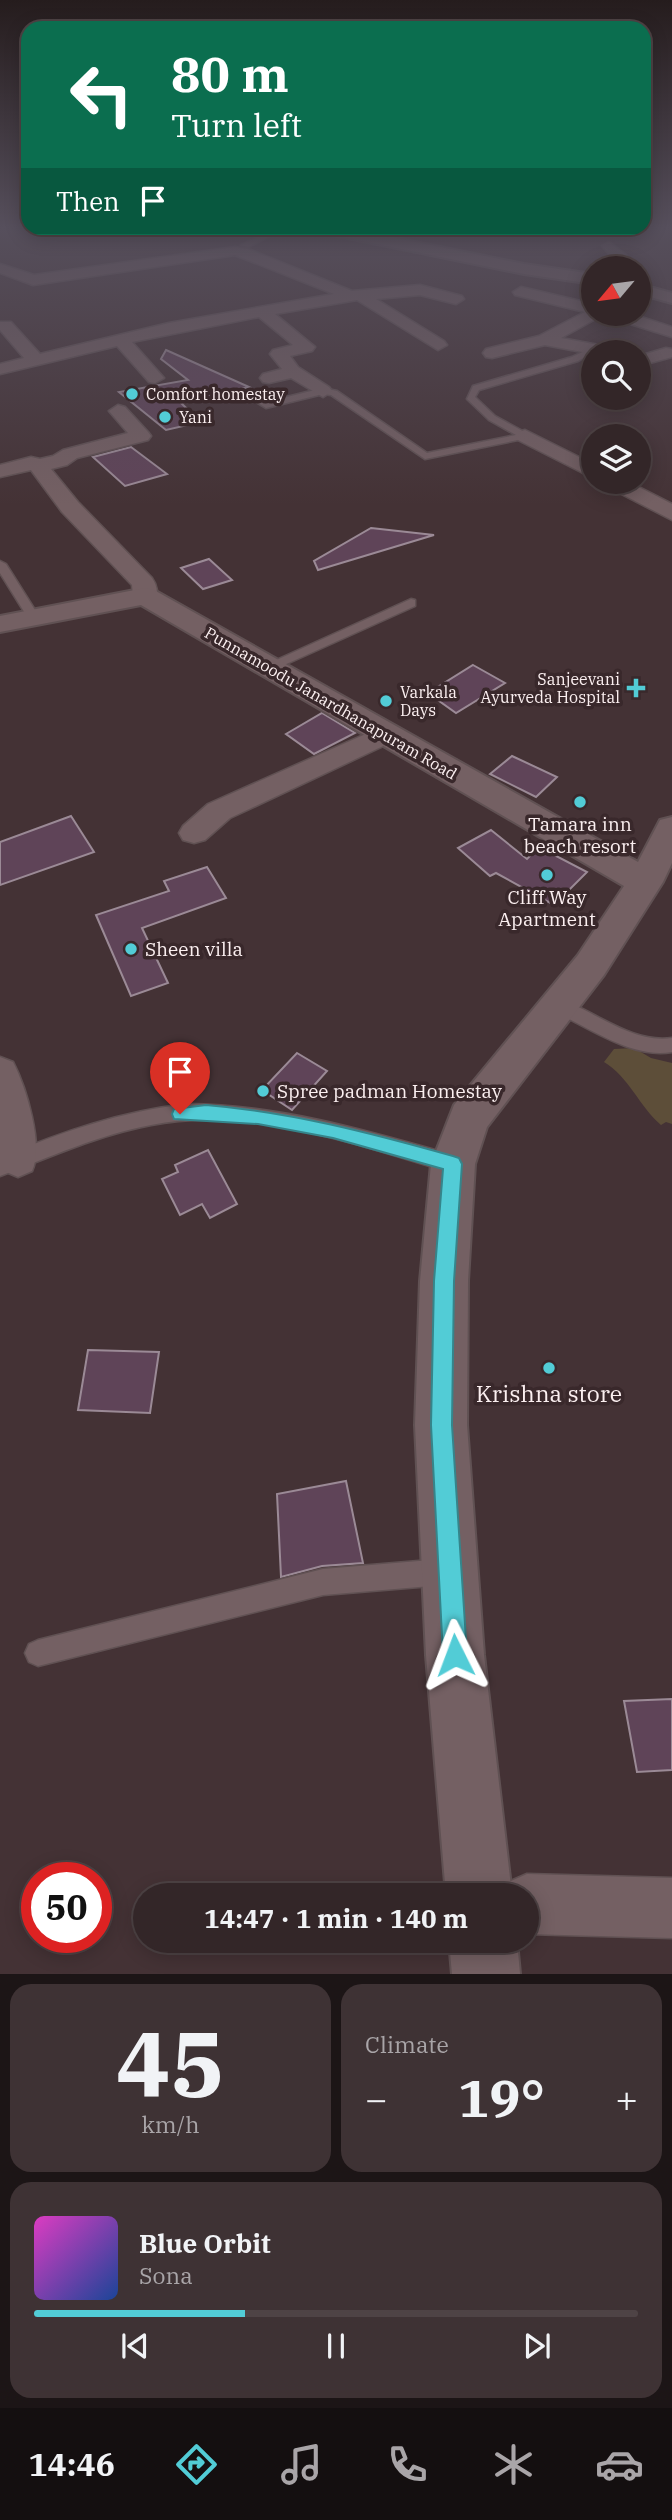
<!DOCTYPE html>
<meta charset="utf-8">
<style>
body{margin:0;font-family:"IBM Plex Serif",serif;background:#3e3234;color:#f1f3f6;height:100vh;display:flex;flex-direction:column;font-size:26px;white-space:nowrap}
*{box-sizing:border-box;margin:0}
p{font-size:23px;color:#a9a5a8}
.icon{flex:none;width:38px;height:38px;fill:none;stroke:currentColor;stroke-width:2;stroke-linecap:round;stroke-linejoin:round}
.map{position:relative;height:1974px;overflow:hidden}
.side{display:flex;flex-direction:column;gap:10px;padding:10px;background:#1c1516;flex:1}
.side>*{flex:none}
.banner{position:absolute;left:21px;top:21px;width:630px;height:214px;border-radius:21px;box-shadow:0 4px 18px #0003,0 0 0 2px #4e4345;background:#0b6e4f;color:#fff;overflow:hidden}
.needle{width:46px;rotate:241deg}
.controls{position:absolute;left:581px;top:256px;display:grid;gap:14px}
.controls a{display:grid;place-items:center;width:70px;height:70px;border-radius:50%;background:#332628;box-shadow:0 4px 18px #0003,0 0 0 2px #4e4345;font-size:35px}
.speed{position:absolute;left:21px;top:1862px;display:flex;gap:14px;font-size:35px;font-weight:700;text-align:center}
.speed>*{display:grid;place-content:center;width:91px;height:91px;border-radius:50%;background:#332628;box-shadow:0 4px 18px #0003,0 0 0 2px #4e4345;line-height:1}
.speed .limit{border:10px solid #d22;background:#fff;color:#111}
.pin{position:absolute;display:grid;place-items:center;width:60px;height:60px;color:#fff;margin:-72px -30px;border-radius:50% 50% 50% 0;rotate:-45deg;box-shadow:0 0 7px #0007}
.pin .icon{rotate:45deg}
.me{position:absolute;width:77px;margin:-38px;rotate:357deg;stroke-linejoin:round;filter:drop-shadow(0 0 5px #0008)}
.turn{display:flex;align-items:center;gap:24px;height:147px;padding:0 35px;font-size:32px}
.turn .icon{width:91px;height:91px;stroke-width:2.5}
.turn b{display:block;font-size:49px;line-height:60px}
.then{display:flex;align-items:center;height:66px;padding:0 35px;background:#0003;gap:14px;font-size:26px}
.big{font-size:52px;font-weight:800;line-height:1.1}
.side .widget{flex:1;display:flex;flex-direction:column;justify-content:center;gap:10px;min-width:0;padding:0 24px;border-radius:21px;background:#3e3234}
.side .dial{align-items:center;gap:0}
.dial b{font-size:91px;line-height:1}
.song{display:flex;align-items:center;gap:21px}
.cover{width:84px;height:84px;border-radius:10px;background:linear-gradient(135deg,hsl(310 70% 55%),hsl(220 70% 35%))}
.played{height:7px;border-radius:4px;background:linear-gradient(90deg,#52ccd6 35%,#4e4345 35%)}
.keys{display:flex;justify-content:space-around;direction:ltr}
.heat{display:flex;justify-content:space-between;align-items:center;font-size:38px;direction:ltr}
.side .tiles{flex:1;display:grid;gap:10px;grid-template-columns:1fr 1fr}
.widget:last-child{grid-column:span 2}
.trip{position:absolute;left:133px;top:1883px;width:406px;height:70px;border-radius:35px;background:#332628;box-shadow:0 4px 18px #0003,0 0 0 2px #4e4345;font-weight:800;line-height:70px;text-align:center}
.tabs{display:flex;height:112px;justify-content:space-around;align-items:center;background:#140f10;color:#a9a5a8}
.tabs .icon{width:49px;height:49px}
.tabs .current{color:#52ccd6}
.tabs b{font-size:32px;color:#f1f3f6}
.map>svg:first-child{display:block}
.green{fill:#5d4e39}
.building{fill:#5f4458;stroke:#9b8a96;stroke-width:2}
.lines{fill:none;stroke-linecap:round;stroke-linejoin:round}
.service-casing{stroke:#605153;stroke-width:3}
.minor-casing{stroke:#605153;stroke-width:3}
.secondary-casing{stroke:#605153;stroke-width:4}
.service{fill:#746063;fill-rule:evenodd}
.minor{fill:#746063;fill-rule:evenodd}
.secondary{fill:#746063;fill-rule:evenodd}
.route{fill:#52ccd6;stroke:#35858b;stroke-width:2}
.poi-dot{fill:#52ccd6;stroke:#39282b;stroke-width:2.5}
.labels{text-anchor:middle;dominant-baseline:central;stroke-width:7;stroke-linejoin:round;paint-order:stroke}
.far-poi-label{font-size:16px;fill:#fbeff0;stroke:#39282b;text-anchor:start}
.far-street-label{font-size:16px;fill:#fbeff0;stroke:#39282b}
.poi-label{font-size:19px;fill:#fbeff0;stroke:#39282b}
.near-poi-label{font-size:23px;fill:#fbeff0;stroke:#39282b}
</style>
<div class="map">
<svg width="672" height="1974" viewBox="0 0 672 1974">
<rect width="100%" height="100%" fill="#443235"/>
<path class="green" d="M 634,1048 L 651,1058 L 672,1063 L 672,1124 L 666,1122 L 661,1125 C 639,1106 629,1077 604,1062 L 614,1049 Z"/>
<g class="building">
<polygon points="166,350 249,387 181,403 201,422 166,430 119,392 188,380 161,359"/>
<polygon points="131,447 167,474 125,486 93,457"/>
<polygon points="371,528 434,535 318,570 314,561"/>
<polygon points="209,559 232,580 203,589 181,568"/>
<polygon points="473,665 505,683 456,713 428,693"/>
<polygon points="322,713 355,733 314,754 286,734"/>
<polygon points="512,756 557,777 536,797 490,774"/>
<polygon points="71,816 94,852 0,885 0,842"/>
<polygon points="491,830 527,859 539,847 587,872 554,905 496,873 490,876 458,848"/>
<polygon points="207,867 226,898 142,928 168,983 131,996 96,915 169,891 164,881"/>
<polygon points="297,1053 327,1071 292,1110 262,1090"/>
<polygon points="208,1150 237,1204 210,1218 202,1204 180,1215 162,1179 178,1172 175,1165"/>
<polygon points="88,1350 159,1352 150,1413 78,1410"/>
<polygon points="346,1481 363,1563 322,1566 281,1577 277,1494"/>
<polygon points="672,1699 672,1770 637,1772 624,1701"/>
</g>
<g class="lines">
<defs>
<g id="service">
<polygon points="275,229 284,229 248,247 241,245"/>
<polygon points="589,349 596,351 578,361 479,390 475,397 495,416 528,434 528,438 425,459 331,395 323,394 266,408 243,394 251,392 267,402 323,388 337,391 427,453 516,435 489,420 467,399 473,386 572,357"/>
<polygon points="0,561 6,564 40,618 38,621 30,621 28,618 0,573"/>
<polygon points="411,599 415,600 415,606 273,670 263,670 261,667"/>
<path d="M 557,998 C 594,1010 631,1044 672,1038 L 672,1052 C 631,1059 587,1026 551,1010 L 548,1005 L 551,1000 Z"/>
<path d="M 188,1104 C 279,1105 365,1130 453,1155 L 460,1158 L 463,1164 L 460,1170 L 453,1173 C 358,1145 251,1105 151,1125 C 98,1135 50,1157 0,1176 L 0,1158 C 61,1132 122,1111 188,1104 Z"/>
<polygon points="443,1559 452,1563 456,1572 452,1581 443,1585 323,1595 38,1666 29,1662 25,1653 29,1644 38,1640 323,1569"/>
</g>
<g id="minor">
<polygon points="609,242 626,255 612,268 596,268 610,255 602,246"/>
<polygon points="235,247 248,249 352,291 420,285 462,296 464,299 456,304 420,295 376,299 444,341 447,345 438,350 357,300 275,314 315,347 312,351 290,356 298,367 329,387 332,391 323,397 291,378 269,383 263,382 260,378 263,374 282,369 270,354 273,350 293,345 259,317 132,342 164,378 155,383 149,382 117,346 0,374 0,364 24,358 0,330 0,322 11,322 40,354 169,323 334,294 235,255 33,285 0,273 0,264 34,275"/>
<polygon points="521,287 593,304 593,313 603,313 601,316 561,338 609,347 617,352 593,352 593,354 545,345 492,358 486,357 483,353 486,349 539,336 585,312 515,295 513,292"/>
<polygon points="603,313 629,313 672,327 672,337 605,316"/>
<polygon points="666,348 672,349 672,357 639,366 639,356"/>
<path d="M 118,405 L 125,407 L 148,432 L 151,436 L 148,440 L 77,458 L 67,465 L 51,469 L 78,502 L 152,578 C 157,585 159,594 154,601 L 145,603 L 136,601 L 133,596 L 132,585 L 62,512 L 31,470 L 0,477 L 0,465 L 31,457 L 40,459 L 53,456 L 63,450 L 128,433 L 109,411 Z"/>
<polygon points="525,430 593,464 593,478 518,440 515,436 518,432"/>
<polygon points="601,481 627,481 672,504 672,520 604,485"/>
<polygon points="386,725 396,728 400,734 396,740 230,818 205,840 194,843 183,840 179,833 183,826 208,804"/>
<path d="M 0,1057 L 13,1062 C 26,1087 44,1146 32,1171 L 18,1177 L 4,1171 L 0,1163 Z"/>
<polygon points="527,1874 672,1878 672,1938 527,1934 527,1895 500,1895 506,1883"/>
</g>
<g id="secondary">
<polygon points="320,229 351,229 524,264 593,274 593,284 524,274 328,234"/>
<polygon points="639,284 672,293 672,303 639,294"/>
<polygon points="145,588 154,590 638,862 660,820 672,817 672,863 663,882 604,975 487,1127 475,1164 468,1281 467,1425 484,1655 512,1895 446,1895 426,1655 415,1425 420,1281 431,1164 454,1105 578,955 624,886 141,605 0,632 0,616"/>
<polygon points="449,1941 517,1941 520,1974 452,1974"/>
</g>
</defs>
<use href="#service" class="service-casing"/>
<use href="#minor" class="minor-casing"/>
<use href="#secondary" class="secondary-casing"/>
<use href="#service" class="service"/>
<use href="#minor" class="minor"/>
<use href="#secondary" class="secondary"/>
</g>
<linearGradient id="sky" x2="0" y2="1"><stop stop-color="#251c1d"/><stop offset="0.45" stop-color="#564f5c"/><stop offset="1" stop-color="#564f5c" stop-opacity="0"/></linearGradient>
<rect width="672" height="505" fill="url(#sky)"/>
<path class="route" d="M 206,1105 C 291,1112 371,1133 453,1156 L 459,1158 L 462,1164 L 454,1281 L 452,1425 L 467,1655 L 464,1664 L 455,1668 L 447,1664 L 443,1655 L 431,1425 L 434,1281 L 443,1169 L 333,1138 L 258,1124 L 174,1119 L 172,1114 L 174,1109 Z"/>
<g class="poi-dot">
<circle cx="132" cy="394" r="7"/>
<circle cx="165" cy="417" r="7"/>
<path d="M632.5 677.5h7v7h7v7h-7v7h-7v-7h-7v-7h7z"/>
<circle cx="386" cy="701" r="7"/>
<circle cx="580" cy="802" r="7"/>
<circle cx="547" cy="875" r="7"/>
<circle cx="131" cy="949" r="7"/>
<circle cx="263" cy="1091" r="7"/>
<circle cx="549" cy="1368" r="7"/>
</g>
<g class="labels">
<g class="far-poi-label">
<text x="146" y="394">Comfort homestay</text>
<text x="179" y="417">Yani</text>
<text x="620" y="679" text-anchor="end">Sanjeevani<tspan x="620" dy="18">Ayurveda Hospital</tspan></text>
<text x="400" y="692">Varkala<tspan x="400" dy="18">Days</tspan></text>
</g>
<g class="far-street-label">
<text transform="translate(331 703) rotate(30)">Punnamoodu Janardhanapuram Road</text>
</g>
<g class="poi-label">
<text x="580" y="824">Tamara inn<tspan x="580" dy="22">beach resort</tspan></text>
<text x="547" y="897">Cliff Way<tspan x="547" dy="22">Apartment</tspan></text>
<text x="145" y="949" text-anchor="start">Sheen villa</text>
<text x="277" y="1091" text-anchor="start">Spree padman Homestay</text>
</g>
<g class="near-poi-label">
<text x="549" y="1393">Krishna store</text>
</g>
</g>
</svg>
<div class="controls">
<a><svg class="needle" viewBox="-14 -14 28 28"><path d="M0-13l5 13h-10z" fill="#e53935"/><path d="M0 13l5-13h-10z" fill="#a9a5a8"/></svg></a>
<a><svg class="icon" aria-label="search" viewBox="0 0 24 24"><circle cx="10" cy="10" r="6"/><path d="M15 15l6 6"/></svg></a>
<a><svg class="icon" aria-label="layers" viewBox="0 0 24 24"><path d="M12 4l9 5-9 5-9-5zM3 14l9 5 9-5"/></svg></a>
</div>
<div class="speed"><div class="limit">50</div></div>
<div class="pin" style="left:180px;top:1114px;background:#d93025"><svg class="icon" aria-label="arrive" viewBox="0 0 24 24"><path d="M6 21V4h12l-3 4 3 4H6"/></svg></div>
<svg class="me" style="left:455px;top:1655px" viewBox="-20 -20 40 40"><path d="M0-17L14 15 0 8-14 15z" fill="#52ccd6" stroke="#fff" stroke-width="4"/></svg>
<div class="trip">14:47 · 1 min · 140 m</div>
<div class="banner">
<div class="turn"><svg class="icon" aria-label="left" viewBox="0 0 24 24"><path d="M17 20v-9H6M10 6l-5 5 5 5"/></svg><div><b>80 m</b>Turn left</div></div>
<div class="then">Then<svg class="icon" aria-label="arrive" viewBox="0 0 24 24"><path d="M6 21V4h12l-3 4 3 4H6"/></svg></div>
</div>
</div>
<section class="side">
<div class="tiles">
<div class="widget dial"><b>45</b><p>km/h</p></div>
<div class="widget"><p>Climate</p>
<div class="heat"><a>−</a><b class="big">19°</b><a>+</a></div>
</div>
<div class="widget">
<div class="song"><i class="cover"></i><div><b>Blue Orbit</b><p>Sona</p></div></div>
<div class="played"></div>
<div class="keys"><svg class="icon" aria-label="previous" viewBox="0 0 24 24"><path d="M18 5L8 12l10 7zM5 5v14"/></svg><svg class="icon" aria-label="pause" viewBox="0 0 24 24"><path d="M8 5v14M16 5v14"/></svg><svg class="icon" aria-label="next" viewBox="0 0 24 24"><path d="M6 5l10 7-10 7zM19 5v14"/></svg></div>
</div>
</div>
</section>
<nav class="tabs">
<b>14:46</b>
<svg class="icon current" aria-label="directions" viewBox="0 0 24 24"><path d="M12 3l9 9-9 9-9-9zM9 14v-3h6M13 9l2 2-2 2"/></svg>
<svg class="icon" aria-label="music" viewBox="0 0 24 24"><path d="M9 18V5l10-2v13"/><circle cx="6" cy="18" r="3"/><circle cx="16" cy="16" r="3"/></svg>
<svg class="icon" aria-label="phone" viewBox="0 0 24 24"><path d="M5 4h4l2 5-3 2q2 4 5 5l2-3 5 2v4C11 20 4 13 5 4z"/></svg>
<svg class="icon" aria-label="climate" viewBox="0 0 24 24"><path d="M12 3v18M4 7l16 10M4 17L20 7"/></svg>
<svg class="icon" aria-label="car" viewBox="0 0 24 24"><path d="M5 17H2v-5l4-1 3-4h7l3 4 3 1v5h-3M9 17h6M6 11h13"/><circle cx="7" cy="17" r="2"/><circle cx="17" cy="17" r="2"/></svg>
</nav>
